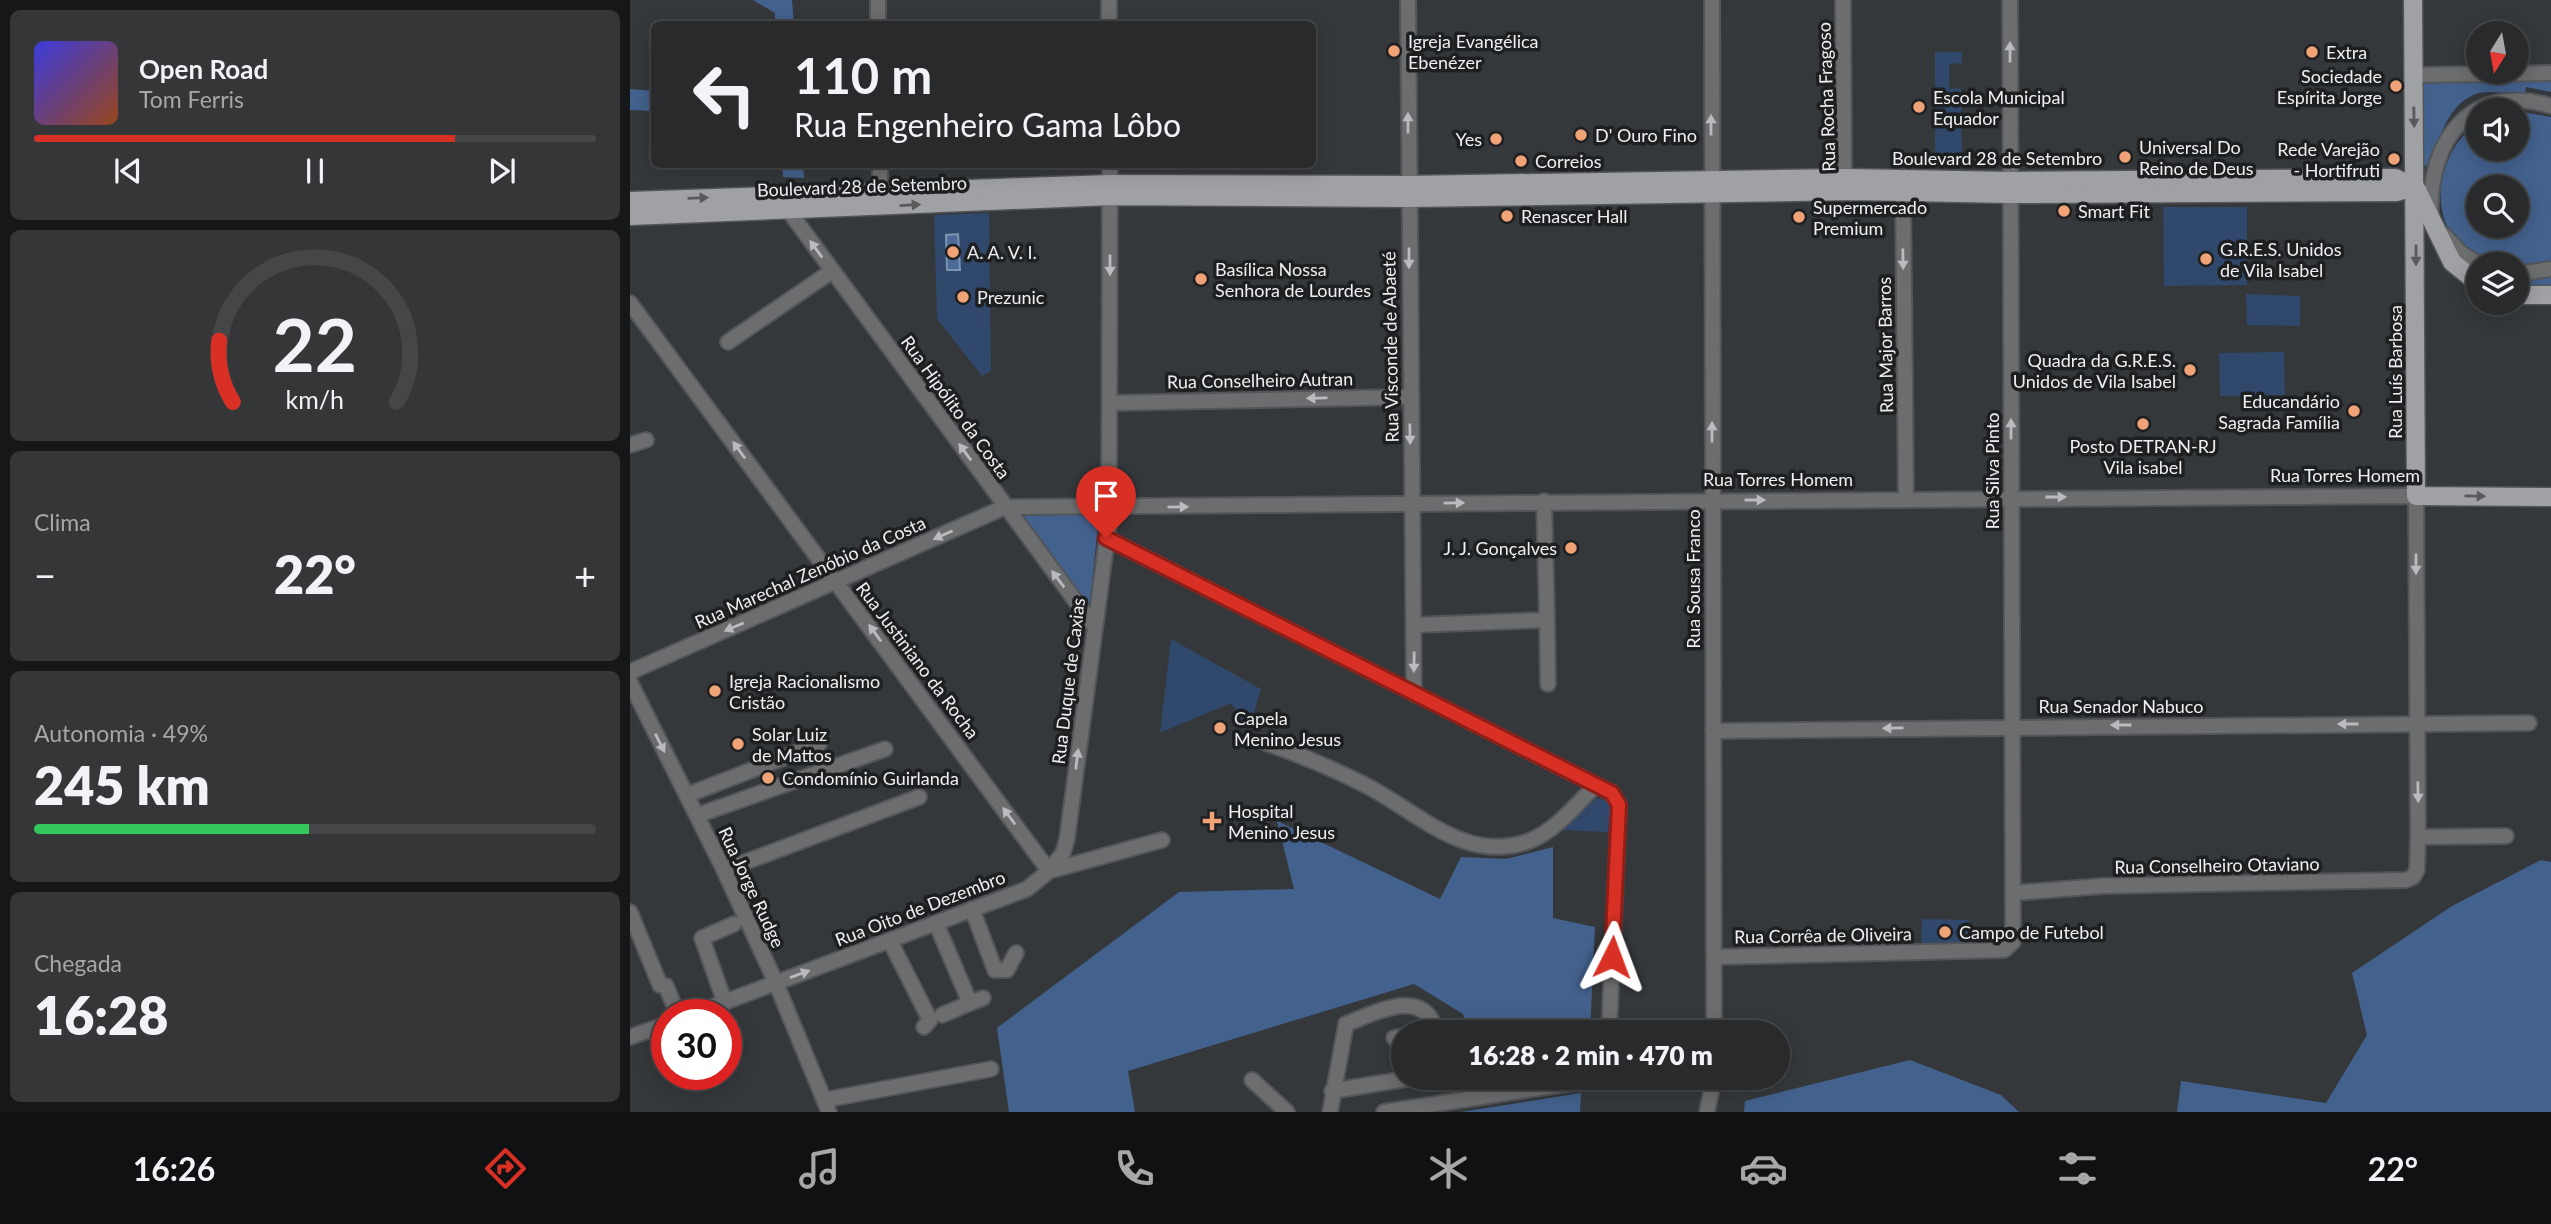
<!DOCTYPE html>
<html lang="pt">
<meta charset="utf-8">
<style>
body{margin:0;font-family:Lato,sans-serif;background:#343638;color:#f1f3f6;height:100vh;display:flex;flex-direction:column;font-size:26px;white-space:nowrap}
*{box-sizing:border-box;margin:0}
p{font-size:23px;color:#a5a7a9}
.icon{flex:none;width:38px;height:38px;fill:none;stroke:currentColor;stroke-width:2;stroke-linecap:round;stroke-linejoin:round}
.map{position:relative;flex:1;overflow:hidden}
.side{display:flex;flex-direction:column;gap:10px;padding:10px;background:#161718;width:630px}
.side>*{flex:none}
.guide{position:absolute;left:21px;top:21px;width:665px;height:147px;border-radius:10px;box-shadow:0 4px 18px #0003,0 0 0 2px #444648;background:#282a2c;color:#f1f3f6;overflow:hidden}
.needle{width:46px;rotate:191deg}
.fabs{position:absolute;left:1836px;top:21px;display:grid;gap:14px}
.fabs a{display:grid;place-items:center;width:63px;height:63px;border-radius:50%;background:#282a2c;box-shadow:0 4px 18px #0003,0 0 0 2px #444648;font-size:35px}
.speed{position:absolute;left:21px;top:999px;display:flex;gap:14px;font-size:35px;font-weight:700;text-align:center}
.speed>*{display:grid;place-content:center;width:91px;height:91px;border-radius:50%;background:#282a2c;box-shadow:0 4px 18px #0003,0 0 0 2px #444648;line-height:1}
.speed .limit{border:10px solid #d22;background:#fff;color:#111}
.pin{position:absolute;display:grid;place-items:center;width:60px;height:60px;color:#fff;margin:-72px -30px;border-radius:50% 50% 50% 0;rotate:-45deg;box-shadow:0 0 7px #0007}
.pin .icon{rotate:45deg}
.me{position:absolute;width:77px;margin:-38px;rotate:3deg;stroke-linejoin:round;filter:drop-shadow(0 0 5px #0008)}
.turn{display:flex;align-items:center;gap:24px;height:147px;padding:0 28px;font-size:32px}
.turn .icon{width:91px;height:91px;stroke-width:2.5}
.turn b{display:block;font-size:49px;line-height:60px}
.big{font-size:52px;font-weight:800;line-height:1.1}
.side .card{flex:1;display:flex;flex-direction:column;justify-content:center;gap:10px;min-width:0;padding:0 24px;border-radius:10px;background:#343638}
.side .dial{align-items:center;gap:0}
.dial svg{height:182px;overflow:visible;fill:none;stroke:#444648;stroke-width:7;stroke-linecap:round;text-anchor:middle}
.dial text{fill:#f1f3f6;stroke:none}
.song{display:flex;align-items:center;gap:21px}
.cover{width:84px;height:84px;border-radius:10px;background:linear-gradient(135deg,hsl(240 70% 55%),hsl(20 70% 35%))}
.played{height:7px;border-radius:4px;background:linear-gradient(90deg,#d93025 75%,#444648 75%)}
.keys{display:flex;justify-content:space-around;direction:ltr}
.heat{display:flex;justify-content:space-between;align-items:center;font-size:38px;direction:ltr}
.charge{height:10px;border-radius:5px;background:linear-gradient(90deg,#34c759 49%,#444648 0)}
.trip{position:absolute;left:761px;top:1020px;width:399px;height:70px;border-radius:35px;background:#282a2c;box-shadow:0 4px 18px #0003,0 0 0 2px #444648;font-weight:800;line-height:70px;text-align:center}
.tabs{display:flex;height:112px;justify-content:space-around;align-items:center;background:#101112;color:#a5a7a9}
.tabs .icon{width:49px;height:49px}
.tabs .selected{color:#d93025}
.tabs b{font-size:32px;color:#f1f3f6}
main{display:flex;flex:1;min-height:0}
.map>svg:first-child{display:block}
.green{fill:#30486b}
.forest{fill:#43618d;fill-rule:evenodd}
.water{fill:#4c6b98;stroke:#7d93b3;stroke-width:2}
.lines{fill:none;stroke-linecap:round;stroke-linejoin:round}
.minor-casing{stroke:#535558;stroke-width:18}
.major-casing{stroke:#535558;stroke-width:21}
.minor{stroke:#6c6d6f;stroke-width:14}
.major{stroke:#9fa1a5;stroke-width:18}
.oneway{fill:#babbbe}
.oneway2{fill:#585a5c}
.route-casing{stroke:#8d1f18;stroke-width:18}
.route{stroke:#d93025;stroke-width:12}
.poi-dot{fill:#efa377;stroke:#1e1f21;stroke-width:2.5}
.labels{text-anchor:middle;dominant-baseline:central;stroke-width:7;stroke-linejoin:round;paint-order:stroke}
.poi-label{font-size:18px;fill:#eeeff2;stroke:#1e1f21;text-anchor:start}
.street-label{font-size:18px;fill:#eeeff2;stroke:#1e1f21}
</style>
<main>
<section class="side">
<div class="card">
<div class="song"><i class="cover"></i><div><b>Open Road</b><p>Tom Ferris</p></div></div>
<div class="played"></div>
<div class="keys"><svg class="icon" aria-label="previous" viewBox="0 0 24 24"><path d="M18 5L8 12l10 7zM5 5v14"/></svg><svg class="icon" aria-label="pause" viewBox="0 0 24 24"><path d="M8 5v14M16 5v14"/></svg><svg class="icon" aria-label="next" viewBox="0 0 24 24"><path d="M6 5l10 7-10 7zM19 5v14"/></svg></div>
</div>
<div class="card dial"><svg viewBox="0 0 100 80">
<path d="M14 69A42 42 0 1 1 86 69"/>
<path d="M14 69A42 42 0 0 1 8 42" stroke="#d93025"/>
<text x="50" y="56" font-size="32" font-weight="700">22</text>
<text x="50" y="72" font-size="11">km/h</text>
</svg></div>
<div class="card"><p>Clima</p>
<div class="heat"><a>−</a><b class="big">22°</b><a>+</a></div>
</div>
<div class="card"><p>Autonomia · 49%</p><b class="big">245 km</b><div class="charge"></div></div>
<div class="card"><p>Chegada</p><b class="big">16:28</b></div>
</section>
<div class="map">
<svg width="1921" height="1112" viewBox="0 0 1921 1112">
<rect width="100%" height="100%" fill="#35383b"/>
<g class="green">
<polygon points="1305,52 1332,52 1332,63 1319,64 1319,89 1331,88 1332,162 1305,162"/>
<polygon points="1533,207 1617,207 1617,285 1534,286"/>
<polygon points="359,213 361,371 352,376 307,319 304,215"/>
<polygon points="1616,294 1670,296 1670,326 1617,325"/>
<polygon points="1654,352 1655,395 1590,396 1589,353"/>
<polygon points="541,639 631,689 619,729 601,703 530,733"/>
<polygon points="962,797 978,801 981,808 978,832 928,830"/>
<polygon points="1292,919 1339,920 1338,946 1291,945"/>
</g>
<g class="forest">
<polygon points="123,0 162,0 164,24 145,24 145,13"/>
<path d="M 1921,75 L 1921,92 L 1896,87 L 1895,94 C 1883,94 1869,92 1857,92 C 1820,94 1810,138 1799,165 L 1791,167 L 1791,80 Z"/>
<polygon points="0,89 24,91 24,111 0,110"/>
<path d="M 1887,111 L 1921,117 L 1921,263 L 1887,269 L 1886,264 C 1878,264 1868,266 1859,263 C 1794,241 1799,158 1848,122 L 1848,149 L 1886,149 ZM 1848,187 L 1886,187 L 1886,226 L 1848,226 Z"/>
<polygon points="152,165 173,165 174,178 153,177"/>
<polygon points="1921,274 1921,288 1887,288 1887,279"/>
<polygon points="469,513 459,615 393,515"/>
<polygon points="647,821 810,899 831,857 876,859 923,847 923,918 965,927 960,1032 838,1032 833,1014 784,984 498,1071 505,1112 379,1112 367,1028 549,892 664,889"/>
<polygon points="1911,860 1921,862 1921,1112 1547,1112 1551,1081 1696,1103 1737,1035 1722,973 1822,906"/>
<polygon points="1280,1060 1371,1095 1389,1112 1114,1112 1115,1101"/>
<polygon points="951,1093 950,1112 831,1112"/>
</g>
<polygon class="water" points="328,234 330,270 317,270 316,235"/>
<g class="lines">
<defs>
<g id="minor">
<polyline points="248,0 248,24"/>
<polyline points="479,0 479,24"/>
<polyline points="778,0 784,694"/>
<polyline points="1082,0 1084,1032"/>
<polyline points="1213,0 1214,171 1221,186"/>
<polyline points="1783,75 1921,73"/>
<polyline points="250,164 250,202"/>
<polyline points="1273,191 1276,499"/>
<polyline points="158,210 464,626"/>
<path d="M 1801,214 C 1798,140 1841,82 1921,106"/>
<polyline points="1813,234 1831,253 1848,264"/>
<polyline points="1886,274 1921,269"/>
<polyline points="0,303 419,871"/>
<polyline points="98,342 202,271"/>
<polyline points="481,403 779,397"/>
<polyline points="0,445 16,440"/>
<polyline points="476,538 982,793 989,805 979,1032"/>
<polyline points="917,620 918,684"/>
<polyline points="784,625 917,620 914,501"/>
<polyline points="0,672 375,507 1786,496 1788,837 1787,870 1783,877 1776,880 1472,886 1383,893"/>
<polyline points="0,682 94,870 146,983 199,1112"/>
<polyline points="1083,731 1899,723"/>
<path d="M 633,742 C 668,754 704,769 737,786 C 789,813 836,864 899,841 C 925,831 945,806 965,786"/>
<polyline points="57,795 189,744"/>
<polyline points="68,815 255,749"/>
<polyline points="1788,837 1876,836"/>
<polyline points="94,870 289,797"/>
<polyline points="419,871 433,853 437,839 479,523 480,164"/>
<polyline points="342,909 365,970 377,970 386,953"/>
<polyline points="0,912 30,985 36,986 48,1015"/>
<polyline points="306,923 340,1003 312,1015"/>
<polyline points="260,941 300,1020 294,1027"/>
<polyline points="1084,957 1374,950 1383,942 1380,0"/>
<polyline points="95,1003 72,938 104,924"/>
<polyline points="340,1003 353,998"/>
<polyline points="60,1015 397,889 419,871 532,840"/>
<polyline points="0,1037 37,1024"/>
<polyline points="764,1038 774,1036"/>
<polyline points="622,1080 657,1112"/>
<polyline points="702,1091 781,1078"/>
<polyline points="194,1100 361,1069"/>
<path d="M 700,1112 L 716,1024 C 742,1014 789,988 804,1025 L 804,1030 L 790,1032"/>
<polyline points="754,1112 975,1078"/>
<polyline points="1077,1112 1084,1078"/>
</g>
<g id="major">
<polyline points="1783,0 1786,496 1921,497"/>
<polyline points="1787,190 1822,262 1848,283"/>
<polyline points="0,201 480,184 778,185 1216,178 1380,181 1757,178 1765,178 1785,187"/>
<polyline points="0,216 480,196 778,198 1225,191 1380,194 1766,192 1785,187"/>
<polyline points="1886,295 1921,295"/>
</g>
</defs>
<use href="#minor" class="minor-casing"/>
<use href="#major" class="major-casing"/>
<use href="#minor" class="minor"/>
<use href="#major" class="major"/>
</g>
<defs><path id="oneway-solid" d="M-6-.8H1V-3.2L6.5 0L1 3.2V.8H-6Z" transform="scale(1.75)"/></defs>
<g class="oneway">
<use href="#oneway-solid" transform="translate(1380 52) rotate(-90)"/>
<use href="#oneway-solid" transform="translate(778 123) rotate(-90)"/>
<use href="#oneway-solid" transform="translate(1081 125) rotate(-90)"/>
<use href="#oneway-solid" transform="translate(186 249) rotate(-126)"/>
<use href="#oneway-solid" transform="translate(779 258) rotate(90)"/>
<use href="#oneway-solid" transform="translate(1273 259) rotate(89)"/>
<use href="#oneway-solid" transform="translate(480 265) rotate(90)"/>
<use href="#oneway-solid" transform="translate(687 398) rotate(179)"/>
<use href="#oneway-solid" transform="translate(1381 429) rotate(-90)"/>
<use href="#oneway-solid" transform="translate(1082 432) rotate(-90)"/>
<use href="#oneway-solid" transform="translate(780 434) rotate(89)"/>
<use href="#oneway-solid" transform="translate(109 450) rotate(-126)"/>
<use href="#oneway-solid" transform="translate(335 452) rotate(-126)"/>
<use href="#oneway-solid" transform="translate(1426 497)"/>
<use href="#oneway-solid" transform="translate(1125 500)"/>
<use href="#oneway-solid" transform="translate(824 503) rotate(-1)"/>
<use href="#oneway-solid" transform="translate(548 507) rotate(-1)"/>
<use href="#oneway-solid" transform="translate(313 535) rotate(156)"/>
<use href="#oneway-solid" transform="translate(1786 564) rotate(90)"/>
<use href="#oneway-solid" transform="translate(428 579) rotate(-127)"/>
<use href="#oneway-solid" transform="translate(104 627) rotate(157)"/>
<use href="#oneway-solid" transform="translate(245 633) rotate(-126)"/>
<use href="#oneway-solid" transform="translate(784 662) rotate(91)"/>
<use href="#oneway-solid" transform="translate(1718 724) rotate(180)"/>
<use href="#oneway-solid" transform="translate(1491 725) rotate(180)"/>
<use href="#oneway-solid" transform="translate(1263 728) rotate(179)"/>
<use href="#oneway-solid" transform="translate(30 743) rotate(63)"/>
<use href="#oneway-solid" transform="translate(447 759) rotate(-83)"/>
<use href="#oneway-solid" transform="translate(1788 792) rotate(89)"/>
<use href="#oneway-solid" transform="translate(379 816) rotate(-126)"/>
<use href="#oneway-solid" transform="translate(170 974) rotate(-20)"/>
</g>
<g class="oneway2">
<use href="#oneway-solid" transform="translate(1784 117) rotate(89)"/>
<use href="#oneway-solid" transform="translate(68 198) rotate(-2)"/>
<use href="#oneway-solid" transform="translate(280 205) rotate(-3)"/>
<use href="#oneway-solid" transform="translate(1786 255) rotate(90)"/>
<use href="#oneway-solid" transform="translate(1845 496) rotate(1)"/>
</g>
<g class="lines">
<defs>
<polyline id="route" points="476,538 982,793 989,805 982,957"/>
</defs>
<use href="#route" class="route-casing"/>
<use href="#route" class="route"/>
</g>
<g class="poi-dot">
<circle cx="764" cy="51" r="7"/>
<circle cx="1682" cy="52" r="7"/>
<circle cx="1766" cy="86" r="7"/>
<circle cx="1289" cy="107" r="7"/>
<circle cx="951" cy="135" r="7"/>
<circle cx="866" cy="139" r="7"/>
<circle cx="1495" cy="157" r="7"/>
<circle cx="1764" cy="159" r="7"/>
<circle cx="891" cy="161" r="7"/>
<circle cx="1434" cy="211" r="7"/>
<circle cx="877" cy="216" r="7"/>
<circle cx="1169" cy="217" r="7"/>
<circle cx="323" cy="252" r="7"/>
<circle cx="1576" cy="259" r="7"/>
<circle cx="571" cy="279" r="7"/>
<circle cx="333" cy="297" r="7"/>
<circle cx="1560" cy="370" r="7"/>
<circle cx="1724" cy="411" r="7"/>
<circle cx="1513" cy="424" r="7"/>
<circle cx="941" cy="548" r="7"/>
<circle cx="85" cy="691" r="7"/>
<circle cx="590" cy="728" r="7"/>
<circle cx="108" cy="744" r="7"/>
<circle cx="138" cy="778" r="7"/>
<path d="M578.5 810.5h7v7h7v7h-7v7h-7v-7h-7v-7h7z"/>
<circle cx="1315" cy="932" r="7"/>
</g>
<g class="labels">
<g class="poi-label">
<text x="778" y="41">Igreja Evangélica<tspan x="778" dy="21">Ebenézer</tspan></text>
<text x="1696" y="52">Extra</text>
<text x="1752" y="76" text-anchor="end">Sociedade<tspan x="1752" dy="21">Espírita Jorge</tspan></text>
<text x="1303" y="97">Escola Municipal<tspan x="1303" dy="21">Equador</tspan></text>
<text x="965" y="135">D' Ouro Fino</text>
<text x="852" y="139" text-anchor="end">Yes</text>
<text x="1509" y="147">Universal Do<tspan x="1509" dy="21">Reino de Deus</tspan></text>
<text x="1750" y="149" text-anchor="end">Rede Varejão<tspan x="1750" dy="21">- Hortifruti</tspan></text>
<text x="905" y="161">Correios</text>
<text x="1183" y="207">Supermercado<tspan x="1183" dy="21">Premium</tspan></text>
<text x="1448" y="211">Smart Fit</text>
<text x="891" y="216">Renascer Hall</text>
<text x="1590" y="249">G.R.E.S. Unidos<tspan x="1590" dy="21">de Vila Isabel</tspan></text>
<text x="337" y="252">A. A. V. I.</text>
<text x="585" y="269">Basílica Nossa<tspan x="585" dy="21">Senhora de Lourdes</tspan></text>
<text x="347" y="297">Prezunic</text>
<text x="1546" y="360" text-anchor="end">Quadra da G.R.E.S.<tspan x="1546" dy="21">Unidos de Vila Isabel</tspan></text>
<text x="1710" y="401" text-anchor="end">Educandário<tspan x="1710" dy="21">Sagrada Família</tspan></text>
<text x="1513" y="446" text-anchor="middle">Posto DETRAN-RJ<tspan x="1513" dy="21">Vila isabel</tspan></text>
<text x="927" y="548" text-anchor="end">J. J. Gonçalves</text>
<text x="99" y="681">Igreja Racionalismo<tspan x="99" dy="21">Cristão</tspan></text>
<text x="604" y="718">Capela<tspan x="604" dy="21">Menino Jesus</tspan></text>
<text x="122" y="734">Solar Luiz<tspan x="122" dy="21">de Mattos</tspan></text>
<text x="152" y="778">Condomínio Guirlanda</text>
<text x="598" y="811">Hospital<tspan x="598" dy="21">Menino Jesus</tspan></text>
<text x="1329" y="932">Campo de Futebol</text>
</g>
<g class="street-label">
<text transform="translate(1196 97) rotate(-92)">Rua Rocha Fragoso</text>
<text x="1367" y="158">Boulevard 28 de Setembro</text>
<text transform="translate(232 186) rotate(-2)">Boulevard 28 de Setembro</text>
<text transform="translate(1255 345) rotate(-91)">Rua Major Barros</text>
<text transform="translate(760 347) rotate(-91)">Rua Visconde de Abaeté</text>
<text transform="translate(1765 372) rotate(-90)">Rua Luís Barbosa</text>
<text transform="translate(630 380) rotate(-1)">Rua Conselheiro Autran</text>
<text transform="translate(326 407) rotate(54)">Rua Hipólito da Costa</text>
<text transform="translate(1362 471) rotate(-90)">Rua Silva Pinto</text>
<text x="1715" y="475">Rua Torres Homem</text>
<text x="1148" y="479">Rua Torres Homem</text>
<text transform="translate(180 572) rotate(-24)">Rua Marechal Zenóbio da Costa</text>
<text transform="translate(1063 579) rotate(-90)">Rua Sousa Franco</text>
<text transform="translate(288 660) rotate(53)">Rua Justiniano da Rocha</text>
<text transform="translate(438 681) rotate(-83)">Rua Duque de Caxias</text>
<text x="1491" y="706">Rua Senador Nabuco</text>
<text transform="translate(1587 865) rotate(-1)">Rua Conselheiro Otaviano</text>
<text transform="translate(122 887) rotate(65)">Rua Jorge Rudge</text>
<text transform="translate(290 908) rotate(-21)">Rua Oito de Dezembro</text>
<text transform="translate(1193 935) rotate(-1)">Rua Corrêa de Oliveira</text>
</g>
</g>
</svg>
<div class="fabs">
<a><svg class="needle" viewBox="-14 -14 28 28"><path d="M0-13l5 13h-10z" fill="#e53935"/><path d="M0 13l5-13h-10z" fill="#a5a7a9"/></svg></a>
<a><svg class="icon" aria-label="sound" viewBox="0 0 24 24"><path d="M4 9h4l5-4v14l-5-4H4zM17 9q2 3 0 6"/></svg></a>
<a><svg class="icon" aria-label="search" viewBox="0 0 24 24"><circle cx="10" cy="10" r="6"/><path d="M15 15l6 6"/></svg></a>
<a><svg class="icon" aria-label="layers" viewBox="0 0 24 24"><path d="M12 4l9 5-9 5-9-5zM3 14l9 5 9-5"/></svg></a>
</div>
<div class="speed"><div class="limit">30</div></div>
<div class="pin" style="left:476px;top:538px;background:#d93025"><svg class="icon" aria-label="arrive" viewBox="0 0 24 24"><path d="M6 21V4h12l-3 4 3 4H6"/></svg></div>
<svg class="me" style="left:982px;top:957px" viewBox="-20 -20 40 40"><path d="M0-17L14 15 0 8-14 15z" fill="#d93025" stroke="#fff" stroke-width="4"/></svg>
<div class="trip">16:28 · 2 min · 470 m</div>
<div class="guide">
<div class="turn"><svg class="icon" aria-label="left" viewBox="0 0 24 24"><path d="M17 20v-9H6M10 6l-5 5 5 5"/></svg><div><b>110 m</b>Rua Engenheiro Gama Lôbo</div></div>
</div>
</div>
</main>
<nav class="tabs">
<b>16:26</b>
<svg class="icon selected" aria-label="directions" viewBox="0 0 24 24"><path d="M12 3l9 9-9 9-9-9zM9 14v-3h6M13 9l2 2-2 2"/></svg>
<svg class="icon" aria-label="music" viewBox="0 0 24 24"><path d="M9 18V5l10-2v13"/><circle cx="6" cy="18" r="3"/><circle cx="16" cy="16" r="3"/></svg>
<svg class="icon" aria-label="phone" viewBox="0 0 24 24"><path d="M5 4h4l2 5-3 2q2 4 5 5l2-3 5 2v4C11 20 4 13 5 4z"/></svg>
<svg class="icon" aria-label="climate" viewBox="0 0 24 24"><path d="M12 3v18M4 7l16 10M4 17L20 7"/></svg>
<svg class="icon" aria-label="car" viewBox="0 0 24 24"><path d="M5 17H2v-5l4-1 3-4h7l3 4 3 1v5h-3M9 17h6M6 11h13"/><circle cx="7" cy="17" r="2"/><circle cx="17" cy="17" r="2"/></svg>
<svg class="icon" aria-label="filters" viewBox="0 0 24 24"><path d="M4 7h16M4 17h16"/><circle cx="9" cy="7" r="2"/><circle cx="15" cy="17" r="2"/></svg>
<b>22°</b>
</nav>
